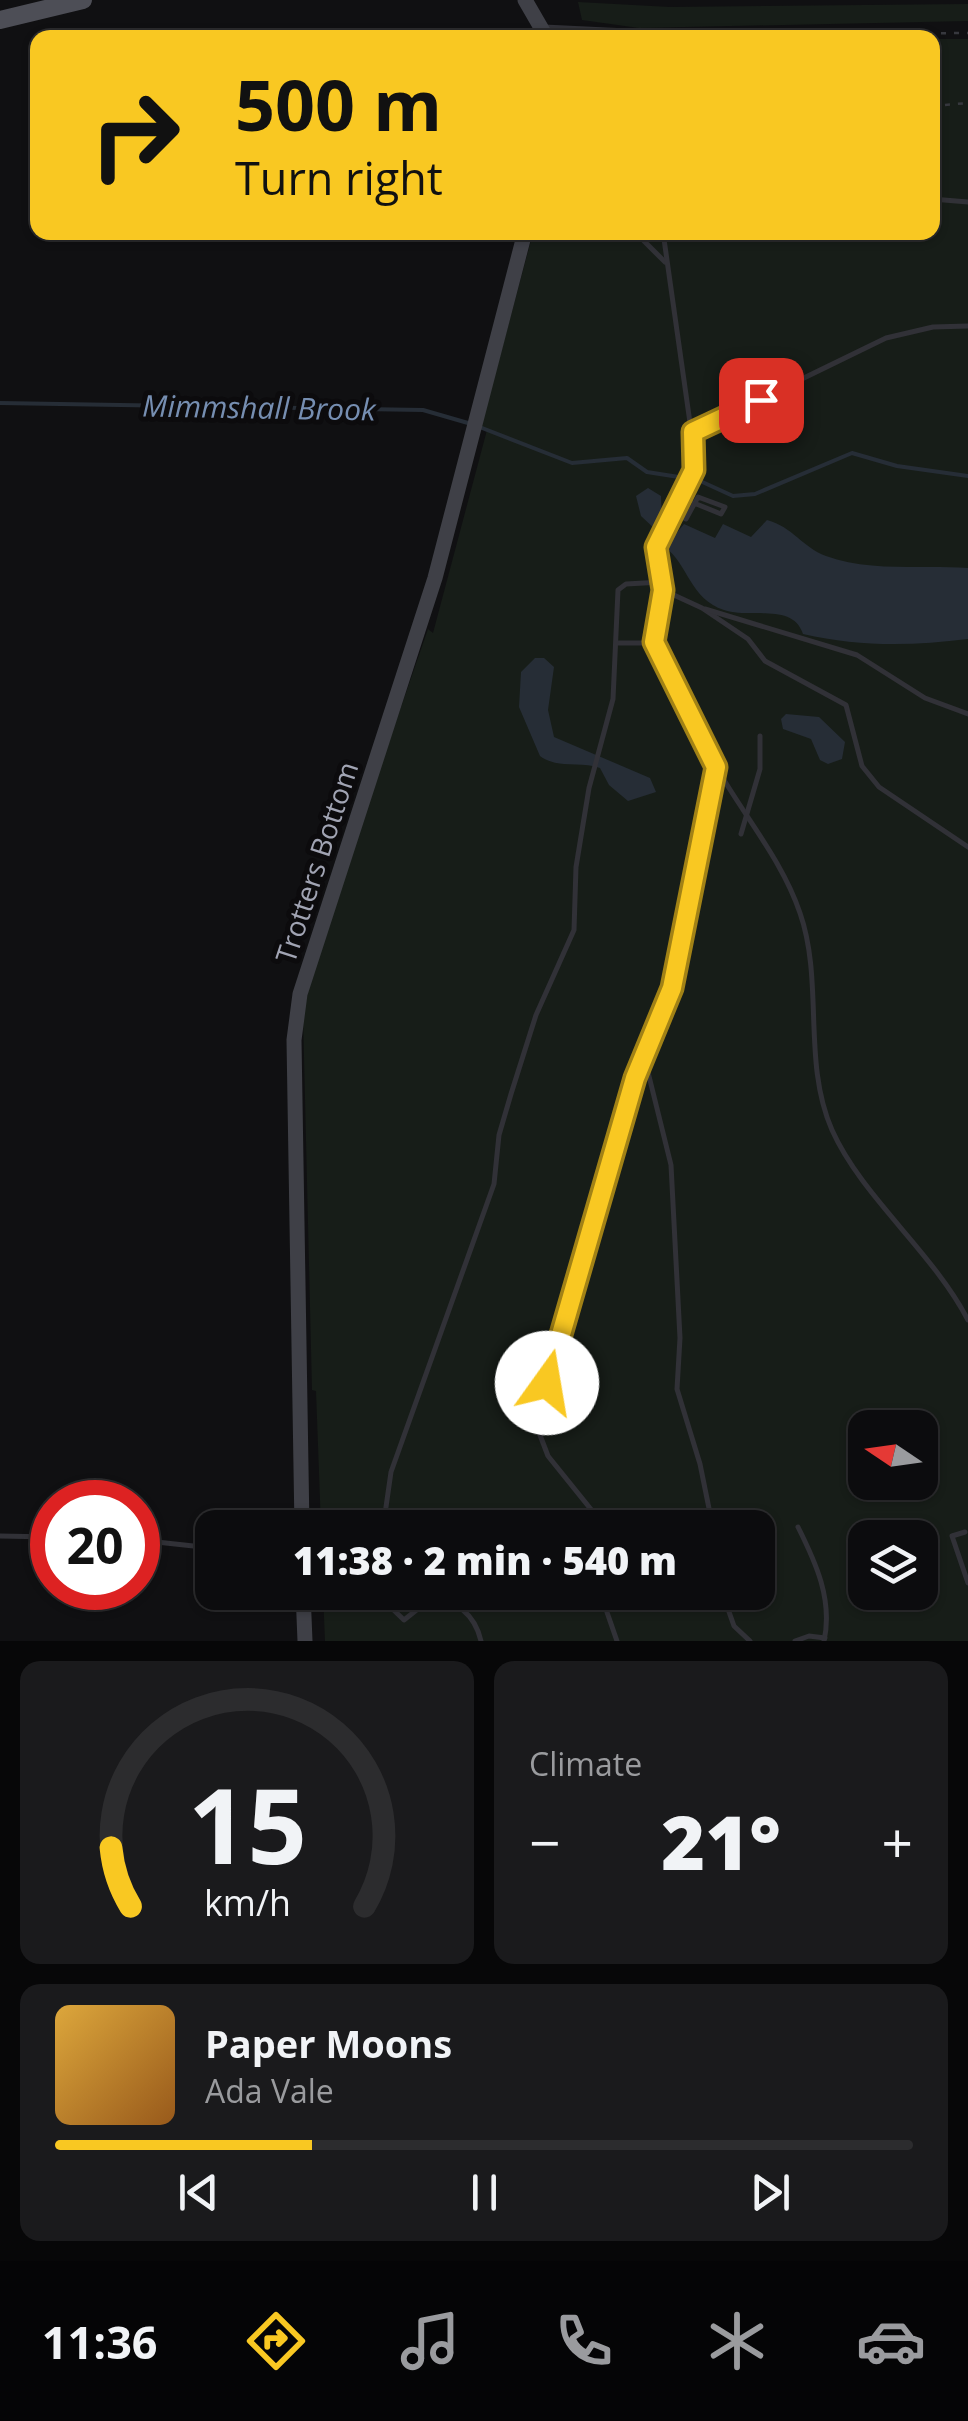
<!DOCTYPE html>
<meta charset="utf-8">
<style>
body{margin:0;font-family:"Open Sans",sans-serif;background:#1a1a1c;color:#f1f3f6;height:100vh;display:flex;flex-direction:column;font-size:38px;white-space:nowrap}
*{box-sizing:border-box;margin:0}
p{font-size:32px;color:#9a9b9e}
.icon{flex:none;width:55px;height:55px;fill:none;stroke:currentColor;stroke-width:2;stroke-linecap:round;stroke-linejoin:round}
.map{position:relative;height:1641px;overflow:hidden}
.panel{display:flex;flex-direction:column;gap:20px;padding:20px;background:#070708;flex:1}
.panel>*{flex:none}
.banner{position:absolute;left:30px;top:30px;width:910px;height:210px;border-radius:20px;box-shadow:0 2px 8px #0004,0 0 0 2px #2c2c2e;background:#f9c822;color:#111;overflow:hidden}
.needle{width:65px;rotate:283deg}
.buttons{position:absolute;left:848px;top:1410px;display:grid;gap:20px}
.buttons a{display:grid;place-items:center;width:90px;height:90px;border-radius:20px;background:#0c0c0e;box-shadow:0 2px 8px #0004,0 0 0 2px #2c2c2e;font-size:50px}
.speed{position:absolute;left:30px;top:1480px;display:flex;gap:20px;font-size:50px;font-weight:700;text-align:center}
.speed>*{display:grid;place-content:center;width:130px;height:130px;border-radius:50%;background:#0c0c0e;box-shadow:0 2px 8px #0004,0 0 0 2px #2c2c2e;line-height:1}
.speed .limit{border:15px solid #d22;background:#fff;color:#111}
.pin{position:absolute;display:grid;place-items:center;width:85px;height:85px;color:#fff;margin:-42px;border-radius:20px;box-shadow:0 5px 15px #0006}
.me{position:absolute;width:110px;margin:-55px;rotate:13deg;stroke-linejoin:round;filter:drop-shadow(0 0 8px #0008)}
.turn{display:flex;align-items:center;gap:35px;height:210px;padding:0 40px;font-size:45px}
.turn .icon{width:130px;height:130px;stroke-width:2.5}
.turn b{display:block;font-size:70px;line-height:85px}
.big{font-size:75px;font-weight:800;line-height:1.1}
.panel .card{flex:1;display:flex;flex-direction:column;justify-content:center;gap:15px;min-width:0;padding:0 35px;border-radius:20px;background:#1a1a1c}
.panel .dial{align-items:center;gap:0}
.dial svg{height:260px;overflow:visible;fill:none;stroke:#2c2c2e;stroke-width:7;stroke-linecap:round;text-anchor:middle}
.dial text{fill:#f1f3f6;stroke:none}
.song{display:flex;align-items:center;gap:30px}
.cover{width:120px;height:120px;border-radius:15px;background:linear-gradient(135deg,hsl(40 70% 55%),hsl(30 70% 35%))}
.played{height:10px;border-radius:5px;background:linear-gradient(90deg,#f9c822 30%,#2c2c2e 30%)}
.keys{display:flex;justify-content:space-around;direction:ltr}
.heat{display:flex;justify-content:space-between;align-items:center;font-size:55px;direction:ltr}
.panel .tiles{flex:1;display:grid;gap:20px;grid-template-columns:1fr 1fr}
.card:last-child{grid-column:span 2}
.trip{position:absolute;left:195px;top:1510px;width:580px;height:100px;border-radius:20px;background:#0c0c0e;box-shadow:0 2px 8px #0004,0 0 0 2px #2c2c2e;font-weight:800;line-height:100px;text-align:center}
.tabs{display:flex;height:160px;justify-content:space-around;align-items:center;background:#050506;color:#9a9b9e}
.tabs .icon{width:70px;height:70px}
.tabs .current{color:#f9c822}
.tabs b{font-size:45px;color:#f1f3f6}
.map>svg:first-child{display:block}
.green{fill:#171d18;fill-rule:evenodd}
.water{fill:#262d36}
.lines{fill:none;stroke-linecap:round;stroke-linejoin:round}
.stream{stroke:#262d36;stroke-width:4}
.path{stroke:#37383e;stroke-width:2.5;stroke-dasharray:5 8;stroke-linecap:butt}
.lane{stroke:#313137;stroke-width:5}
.secondary{stroke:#3f4047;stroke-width:15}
.primary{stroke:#4d4e56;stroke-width:18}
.route-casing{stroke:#a28216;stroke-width:25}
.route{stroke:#f9c822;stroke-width:18}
.labels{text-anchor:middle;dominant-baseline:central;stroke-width:10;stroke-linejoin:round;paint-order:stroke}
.street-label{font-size:28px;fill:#a1a4b3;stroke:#0c0b0d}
.water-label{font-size:30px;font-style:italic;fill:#768eb1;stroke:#0c0b0d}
</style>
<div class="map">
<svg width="968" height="1641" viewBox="0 0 968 1641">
<rect width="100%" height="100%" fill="#101012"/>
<g class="green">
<polygon points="578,2 670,7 968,4 968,21 639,28 582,20"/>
<path d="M 933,39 L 968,39 L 968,1641 L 325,1641 L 323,1593 L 758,1592 L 758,1528 L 321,1527 L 316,1391 L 312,1390 L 303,1015 L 317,950 L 428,629 L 433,633 L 487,430 L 481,427 L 533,233 L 932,232 ZM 865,1428 L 920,1428 L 920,1482 L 865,1482 ZM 865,1538 L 920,1538 L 920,1592 L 865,1592 Z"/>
</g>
<g class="water">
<polygon points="648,488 661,496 662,521 656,530 641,516 636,496"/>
<path d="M 767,520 C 793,527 802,547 826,556 C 869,572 923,565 968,568 L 968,639 C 912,646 859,647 803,634 C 793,602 750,619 724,610 C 690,599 688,564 665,547 L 684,524 L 715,538 L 723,524 L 751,537 Z"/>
<path d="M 535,658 L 544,658 L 554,667 L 548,710 L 554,737 L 650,778 L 656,792 L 628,801 L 609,785 L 600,768 C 580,761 557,769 540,756 L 519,707 L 521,672 Z"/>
<polygon points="786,714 819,717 845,742 842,759 828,764 820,760 811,739 783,729 781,719"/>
</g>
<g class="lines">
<g class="stream">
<polyline points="0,403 423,410 468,423"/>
<polyline points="477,426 572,463 627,458 647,472 698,480 733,496 755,494 852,453 897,466 968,476"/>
</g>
<g class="path">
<polyline points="720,35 968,33"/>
<polyline points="932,106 968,103"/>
</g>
<g class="lane">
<polyline points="544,27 711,35"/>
<polyline points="932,199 968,202"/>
<polyline points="635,232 665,262"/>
<path d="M 663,232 L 695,458 L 694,471 L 657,547 L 663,590 L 654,643 L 656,655 C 680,700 702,746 729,788 C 754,828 785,868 800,913 C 824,982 802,1062 832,1130 C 862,1197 932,1251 968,1320"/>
<polyline points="693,432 886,338 933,327 968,326"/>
<polyline points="674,512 686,519 698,497 725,507 721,514 694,503"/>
<polyline points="663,590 702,608 748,639 765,661 846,705 862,766 879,787 968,847"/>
<polyline points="705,609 857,655 925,698 968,714"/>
<polyline points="617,643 654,643"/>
<polyline points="741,834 760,769 760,736"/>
<polyline points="548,1390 590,1406 583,1358"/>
<path d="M 798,1527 C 816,1563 833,1600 824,1641"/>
<polyline points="383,1528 391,1472 494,1184 499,1135 511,1094 536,1015 574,930 576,867 589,788 613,699 618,590 626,584 662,582"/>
<polyline points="606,1528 548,1456 540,1435 540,1418 561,1325 643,1058"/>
<polyline points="713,1528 700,1464 677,1389 680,1338 671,1165 644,1056 672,988 716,767"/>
<polyline points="965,1532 952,1536 968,1583"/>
<polyline points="0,1536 52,1537"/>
<polyline points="138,1540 212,1548"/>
<path d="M 375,1592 L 404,1620 L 429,1600 C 456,1598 475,1615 481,1641"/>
<polyline points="600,1592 617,1641"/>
<polyline points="722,1592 734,1626 750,1641"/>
<polyline points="795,1641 809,1636 825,1638"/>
</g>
<g class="secondary">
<polyline points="525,0 547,38"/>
<polyline points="302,1528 294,1040 300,994 435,578 525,232"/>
<polyline points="303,1592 305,1641"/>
</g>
<polyline class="primary" points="0,20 83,0"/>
</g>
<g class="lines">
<defs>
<polyline id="route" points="547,1383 635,1078 672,988 716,767 654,642 663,590 656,547 694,470 693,432 761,400"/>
</defs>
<use href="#route" class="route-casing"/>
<use href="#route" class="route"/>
</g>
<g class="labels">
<g class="street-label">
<text transform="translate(316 862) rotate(-72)">Trotters Bottom</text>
</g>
<g class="water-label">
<text transform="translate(259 407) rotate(1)">Mimmshall Brook</text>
</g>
</g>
</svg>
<div class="buttons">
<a><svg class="needle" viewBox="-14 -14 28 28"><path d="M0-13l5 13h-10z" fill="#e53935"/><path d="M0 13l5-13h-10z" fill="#9a9b9e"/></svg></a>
<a><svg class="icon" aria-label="layers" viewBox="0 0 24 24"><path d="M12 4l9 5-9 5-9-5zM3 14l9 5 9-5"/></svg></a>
</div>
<div class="speed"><div class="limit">20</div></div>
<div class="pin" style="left:761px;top:400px;background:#d93025"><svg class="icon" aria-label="arrive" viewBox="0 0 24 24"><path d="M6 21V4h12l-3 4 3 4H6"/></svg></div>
<svg class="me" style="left:547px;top:1383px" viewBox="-20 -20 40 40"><circle r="19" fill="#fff"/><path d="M0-13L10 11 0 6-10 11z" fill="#f9c822"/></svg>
<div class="trip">11:38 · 2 min · 540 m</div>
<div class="banner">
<div class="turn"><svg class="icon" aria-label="right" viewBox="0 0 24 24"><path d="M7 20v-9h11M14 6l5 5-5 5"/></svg><div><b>500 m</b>Turn right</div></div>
</div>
</div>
<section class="panel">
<div class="tiles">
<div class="card dial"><svg viewBox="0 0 100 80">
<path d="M14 69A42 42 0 1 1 86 69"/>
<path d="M14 69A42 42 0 0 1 8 51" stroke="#f9c822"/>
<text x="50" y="56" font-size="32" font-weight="700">15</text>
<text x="50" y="72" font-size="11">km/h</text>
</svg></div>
<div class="card"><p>Climate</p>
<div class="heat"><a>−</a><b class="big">21°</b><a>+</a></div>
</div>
<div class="card">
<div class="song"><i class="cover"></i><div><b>Paper Moons</b><p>Ada Vale</p></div></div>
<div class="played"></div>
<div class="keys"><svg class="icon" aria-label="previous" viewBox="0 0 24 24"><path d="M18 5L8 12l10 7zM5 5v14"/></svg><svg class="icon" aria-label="pause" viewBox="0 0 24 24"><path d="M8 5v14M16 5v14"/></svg><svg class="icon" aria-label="next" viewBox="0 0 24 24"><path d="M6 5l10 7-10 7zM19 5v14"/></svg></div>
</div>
</div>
</section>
<nav class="tabs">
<b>11:36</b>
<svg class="icon current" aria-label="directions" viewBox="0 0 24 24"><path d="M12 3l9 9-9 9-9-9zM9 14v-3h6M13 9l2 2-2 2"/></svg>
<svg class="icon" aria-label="music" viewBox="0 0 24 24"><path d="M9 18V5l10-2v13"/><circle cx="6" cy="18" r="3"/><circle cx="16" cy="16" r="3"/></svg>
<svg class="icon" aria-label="phone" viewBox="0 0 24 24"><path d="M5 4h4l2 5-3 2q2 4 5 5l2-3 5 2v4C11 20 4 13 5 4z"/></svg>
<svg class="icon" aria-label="climate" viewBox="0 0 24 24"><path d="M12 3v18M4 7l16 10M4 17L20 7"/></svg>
<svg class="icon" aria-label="car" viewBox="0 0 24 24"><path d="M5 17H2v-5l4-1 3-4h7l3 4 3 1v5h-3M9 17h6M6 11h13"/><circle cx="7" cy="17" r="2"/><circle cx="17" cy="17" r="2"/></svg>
</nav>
